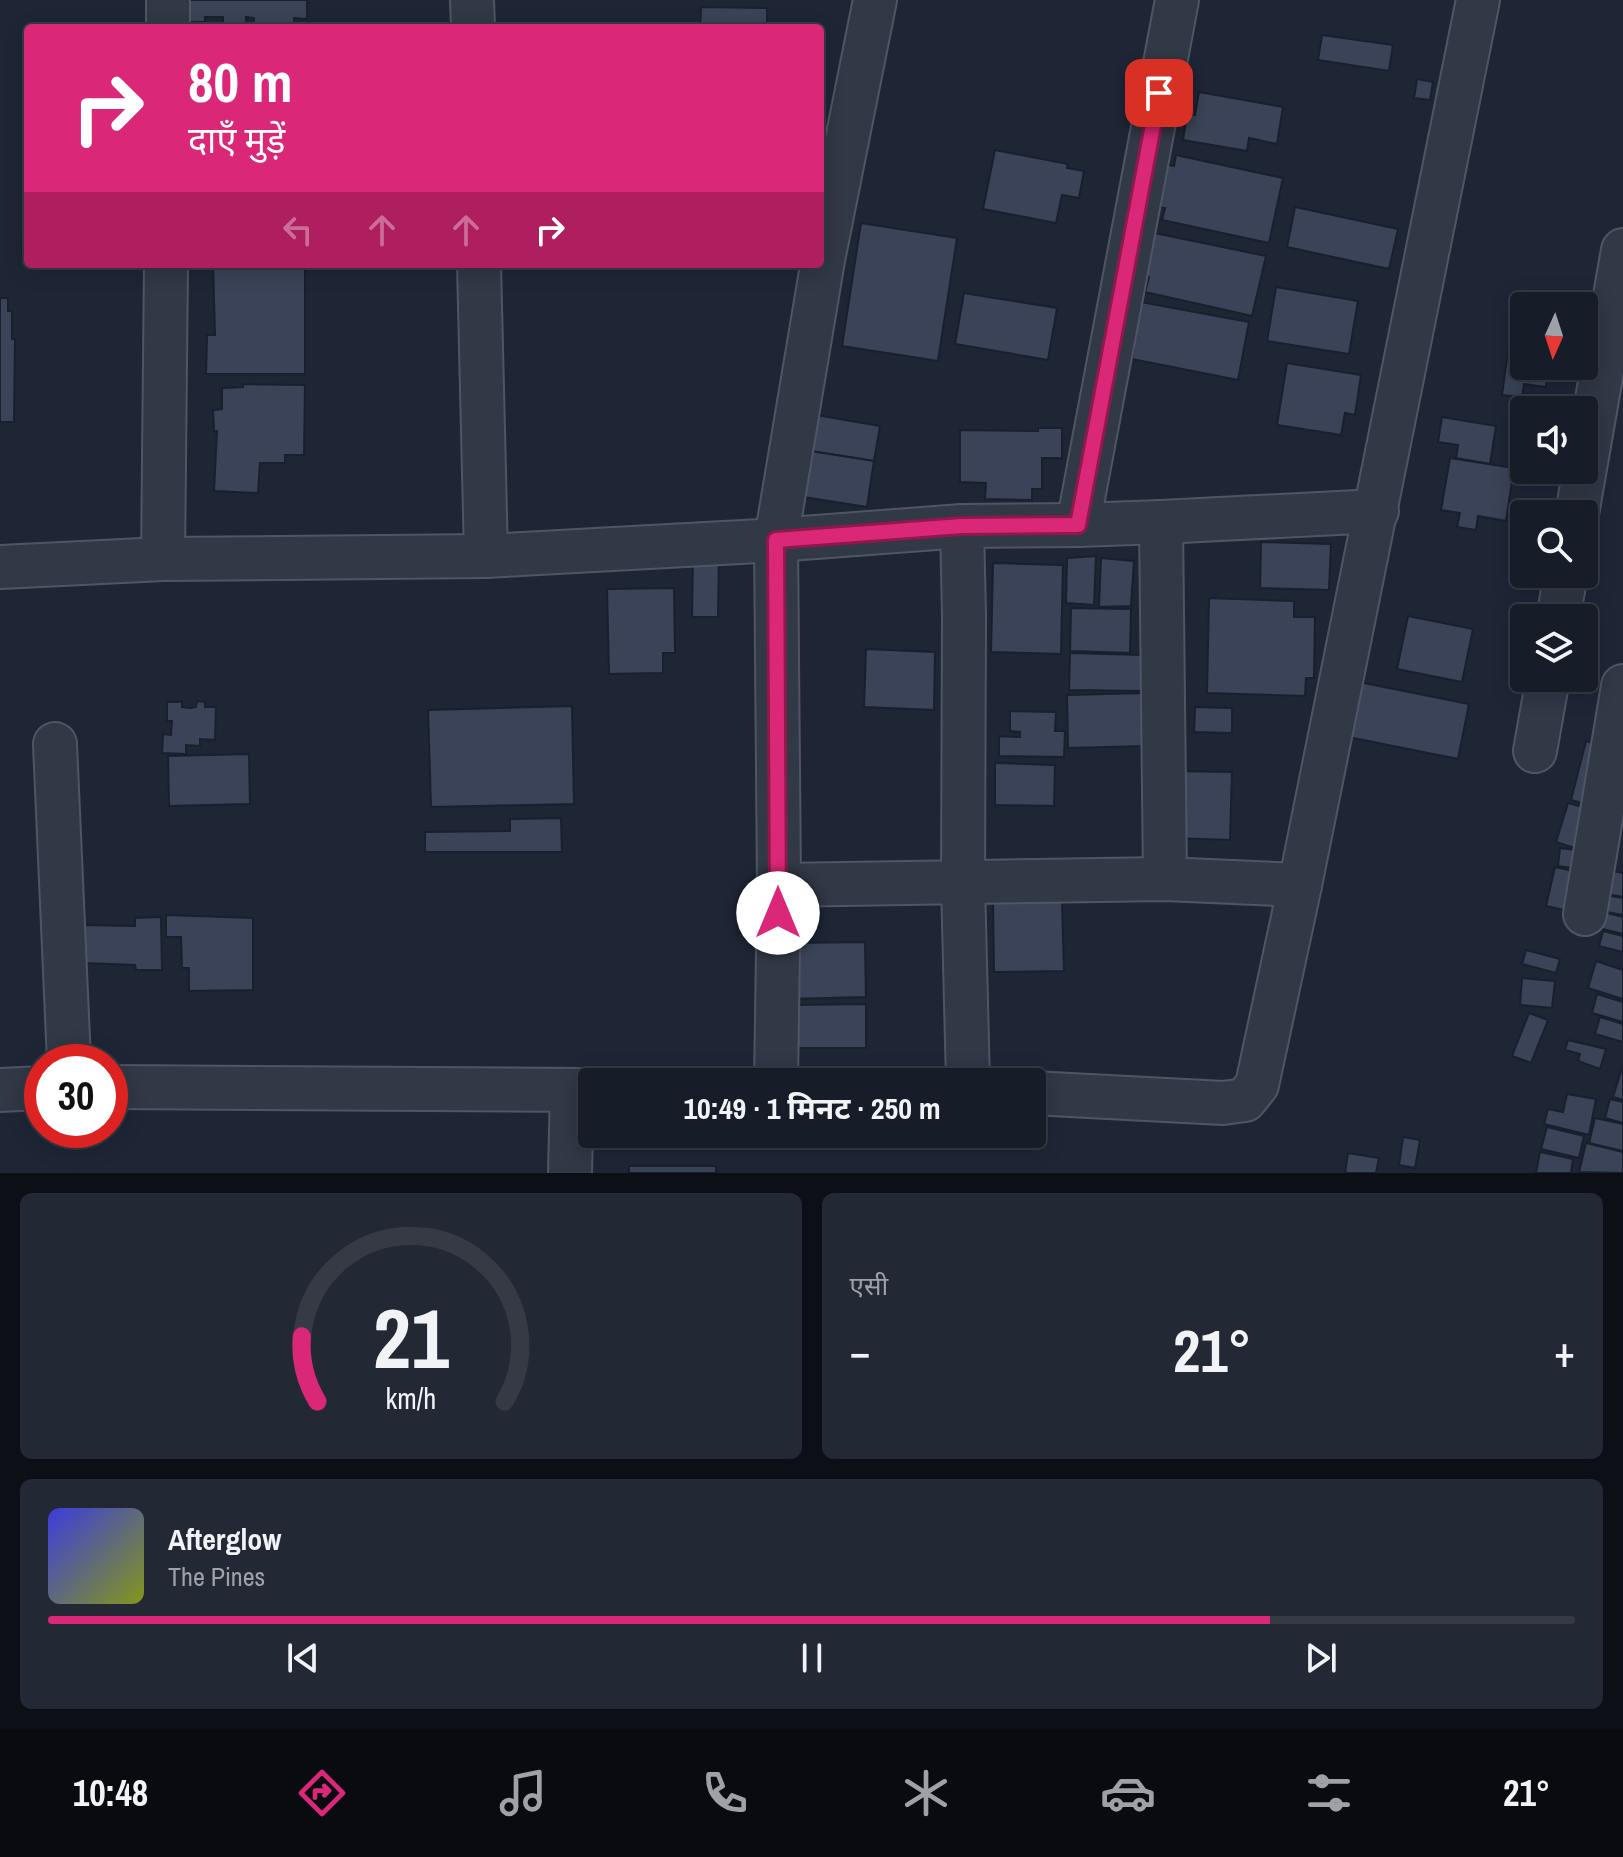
<!DOCTYPE html>
<html lang="hi">
<meta charset="utf-8">
<style>
body{margin:0;font-family:"Archivo Narrow","Noto Sans Devanagari",sans-serif;background:#232934;color:#f1f3f6;height:100vh;display:flex;flex-direction:column;font-size:30px;white-space:nowrap}
*{box-sizing:border-box;margin:0}
p{font-size:26px;color:#9ea1a8}
.icon{flex:none;width:44px;height:44px;fill:none;stroke:currentColor;stroke-width:2;stroke-linecap:round;stroke-linejoin:round}
.map{position:relative;height:1173px;overflow:hidden}
.panel{display:flex;flex-direction:column;gap:20px;padding:20px;background:#0c0f16;flex:1}
.panel>*{flex:none}
.banner{position:absolute;left:24px;top:24px;width:800px;height:244px;border-radius:8px;box-shadow:0 4px 20px #0003,0 0 0 2px #353a45;background:#db2777;color:#fff;overflow:hidden}
.needle{width:52px;rotate:183deg}
.tools{position:absolute;left:1510px;top:292px;display:grid;gap:16px}
.tools a{display:grid;place-items:center;width:88px;height:88px;border-radius:8px;background:#161c28;box-shadow:0 4px 20px #0003,0 0 0 2px #353a45;font-size:40px}
.speed{position:absolute;left:24px;top:1044px;display:flex;gap:16px;font-size:40px;font-weight:700;text-align:center}
.speed>*{display:grid;place-content:center;width:104px;height:104px;border-radius:50%;background:#161c28;box-shadow:0 4px 20px #0003,0 0 0 2px #353a45;line-height:1}
.speed .limit{border:12px solid #d22;background:#fff;color:#111}
.pin{position:absolute;display:grid;place-items:center;width:68px;height:68px;color:#fff;margin:-34px;border-radius:16px;box-shadow:0 4px 12px #0006}
.me{position:absolute;width:88px;margin:-44px;rotate:0deg;stroke-linejoin:round;filter:drop-shadow(0 0 6px #0008)}
.turn{display:flex;align-items:center;gap:28px;height:168px;padding:0 32px;font-size:36px}
.turn .icon{width:104px;height:104px;stroke-width:2.5}
.turn b{display:block;font-size:56px;line-height:68px}
.lanes{display:flex;align-items:center;height:76px;padding:0 32px;background:#0003;justify-content:center;gap:40px;direction:ltr}
.lanes .off{opacity:.35}
.big{font-size:60px;font-weight:700;line-height:1.1}
.panel .tile{flex:1;display:flex;flex-direction:column;justify-content:center;gap:12px;min-width:0;padding:0 28px;border-radius:12px;background:#232934}
.panel .dial{align-items:center;gap:0}
.dial svg{height:208px;overflow:visible;fill:none;stroke:#353a45;stroke-width:7;stroke-linecap:round;text-anchor:middle}
.dial text{fill:#f1f3f6;stroke:none}
.song{display:flex;align-items:center;gap:24px}
.cover{width:96px;height:96px;border-radius:12px;background:linear-gradient(135deg,hsl(240 70% 55%),hsl(70 70% 35%))}
.played{height:8px;border-radius:4px;background:linear-gradient(90deg,#db2777 80%,#353a45 80%)}
.keys{display:flex;justify-content:space-around;direction:ltr}
.heat{display:flex;justify-content:space-between;align-items:center;font-size:44px;direction:ltr}
.panel .tiles{flex:1;display:grid;gap:20px;grid-template-columns:1fr 1fr}
.tile:last-child{grid-column:span 2}
.trip{position:absolute;left:578px;top:1068px;width:468px;height:80px;border-radius:8px;background:#161c28;box-shadow:0 4px 20px #0003,0 0 0 2px #353a45;font-weight:700;line-height:80px;text-align:center}
.tabs{display:flex;height:128px;justify-content:space-around;align-items:center;background:#090b10;color:#9ea1a8}
.tabs .icon{width:56px;height:56px}
.tabs .on{color:#db2777}
.tabs b{font-size:36px;color:#f1f3f6}
.map>svg:first-child{display:block}
.building{fill:#3a4357;stroke:#191f2d;stroke-width:2}
.lines{fill:none;stroke-linecap:round;stroke-linejoin:round}
.minor-casing{stroke:#4f5565;stroke-width:46}
.minor{stroke:#313846;stroke-width:42}
.route-casing{stroke:#8e194d;stroke-width:20}
.route{stroke:#db2777;stroke-width:14}
</style>
<div class="map">
<svg width="1623" height="1173" viewBox="0 0 1623 1173">
<rect width="100%" height="100%" fill="#1e2636"/>
<g class="building">
<polygon points="188,0 307,0 307,19 294,18 294,28 253,28 254,18 246,17 246,28 223,28 223,17 205,17 205,22 187,22"/>
<polygon points="701,7 767,8 767,28 700,28"/>
<polygon points="1322,35 1393,45 1389,71 1318,60"/>
<polygon points="1417,79 1433,82 1430,100 1414,98"/>
<polygon points="1199,92 1283,107 1277,144 1249,138 1247,151 1183,140 1187,114 1195,115"/>
<polygon points="995,150 1068,164 1067,168 1084,171 1079,198 1062,195 1056,223 983,209"/>
<polygon points="1176,155 1283,178 1269,243 1162,220 1165,208 1151,206 1160,163 1174,166"/>
<polygon points="23,207 28,207 28,258 22,258"/>
<polygon points="1295,207 1398,229 1389,269 1287,247"/>
<polygon points="861,223 957,238 938,361 842,346"/>
<polygon points="1145,231 1266,256 1252,316 1145,292 1149,277 1135,273"/>
<polygon points="213,264 305,264 305,374 206,374 207,335 215,335"/>
<polygon points="1276,287 1358,301 1349,354 1267,341"/>
<polygon points="964,293 1057,308 1048,360 955,344"/>
<polygon points="0,298 8,298 8,311 12,311 12,339 15,339 14,422 0,422"/>
<polygon points="1130,300 1249,322 1238,380 1132,359 1134,347 1121,344"/>
<polygon points="1508,351 1524,353 1524,366 1548,366 1546,387 1524,384 1522,397 1502,395"/>
<polygon points="1287,363 1361,375 1355,415 1345,413 1341,435 1277,425"/>
<polygon points="243,384 305,385 304,455 285,455 285,463 260,463 258,493 214,491 217,431 214,431 213,410 222,409 222,388 243,387"/>
<polygon points="811,414 880,426 874,461 804,450"/>
<polygon points="1442,417 1496,426 1490,464 1456,458 1458,445 1438,442"/>
<polygon points="1038,428 1062,428 1062,458 1042,458 1042,489 1032,489 1032,500 985,499 986,483 960,482 960,430 1038,431"/>
<polygon points="804,450 874,461 867,507 797,496"/>
<polygon points="1450,458 1514,468 1506,521 1478,516 1476,530 1457,527 1460,513 1441,510"/>
<polygon points="1261,542 1331,544 1329,590 1260,588"/>
<polygon points="693,550 719,550 718,617 692,617"/>
<polygon points="1096,556 1094,605 1066,603 1067,558"/>
<polygon points="1101,558 1134,561 1131,606 1099,607"/>
<polygon points="993,563 1063,565 1061,654 991,652"/>
<polygon points="674,588 675,653 663,653 663,673 609,674 607,589"/>
<polygon points="1209,598 1294,601 1294,617 1315,617 1314,678 1306,678 1305,696 1207,693"/>
<polygon points="1071,608 1131,609 1130,653 1070,651"/>
<polygon points="1408,616 1473,629 1462,682 1397,669"/>
<polygon points="866,649 935,652 934,710 864,707"/>
<polygon points="1070,653 1144,655 1144,691 1069,690"/>
<polygon points="1359,682 1469,704 1458,759 1348,737"/>
<polygon points="1148,693 1149,746 1068,748 1067,695"/>
<polygon points="197,701 205,702 205,707 216,707 215,740 200,739 200,746 186,745 186,754 162,753 163,734 171,735 172,721 167,721 167,702 182,702 182,707 190,708 196,707"/>
<polygon points="572,706 574,804 431,807 428,710"/>
<polygon points="1195,707 1232,708 1232,733 1194,732"/>
<polygon points="1010,711 1056,712 1055,731 1065,731 1064,757 999,756 999,736 1020,737 1020,732 1010,731"/>
<polygon points="1586,741 1606,747 1594,806 1571,800"/>
<polygon points="249,754 250,804 169,806 168,756"/>
<polygon points="995,763 1055,765 1054,806 995,805"/>
<polygon points="1173,771 1232,772 1230,840 1171,838"/>
<polygon points="1568,803 1590,809 1578,849 1556,842"/>
<polygon points="561,818 562,852 425,852 425,832 510,831 510,819"/>
<polygon points="1560,848 1583,851 1581,869 1558,866"/>
<polygon points="1555,867 1573,871 1564,910 1546,906"/>
<polygon points="1600,869 1623,873 1623,897 1596,892"/>
<polygon points="1599,894 1623,898 1623,915 1596,910"/>
<polygon points="1062,900 1064,971 994,972 993,901"/>
<polygon points="1603,912 1623,917 1623,934 1599,928"/>
<polygon points="166,915 253,918 253,990 189,991 189,968 182,968 181,937 166,937"/>
<polygon points="161,917 162,970 136,970 135,965 83,963 84,925 135,926 135,918"/>
<polygon points="1603,931 1623,936 1623,952 1599,946"/>
<polygon points="865,942 866,997 789,999 788,943"/>
<polygon points="1526,950 1560,959 1556,973 1522,964"/>
<polygon points="1596,961 1623,970 1623,999 1588,988"/>
<polygon points="1522,978 1555,981 1552,1008 1520,1005"/>
<polygon points="1597,994 1623,1002 1623,1022 1592,1013"/>
<polygon points="866,1004 866,1048 792,1048 792,1005"/>
<polygon points="1529,1013 1548,1020 1531,1063 1512,1056"/>
<polygon points="1600,1017 1623,1024 1623,1042 1595,1034"/>
<polygon points="1568,1040 1606,1049 1600,1069 1578,1061 1580,1054 1565,1050"/>
<polygon points="1623,1064 1623,1100 1613,1097"/>
<polygon points="1567,1094 1596,1099 1589,1135 1544,1124 1548,1109 1563,1112"/>
<polygon points="1610,1099 1623,1102 1623,1123 1605,1118"/>
<polygon points="1595,1118 1623,1124 1623,1151 1589,1143"/>
<polygon points="1547,1127 1584,1136 1579,1158 1541,1149"/>
<polygon points="1403,1137 1420,1140 1415,1168 1399,1165"/>
<polygon points="1586,1143 1623,1152 1623,1173 1579,1172"/>
<polygon points="1540,1152 1573,1159 1571,1173 1536,1173"/>
<polygon points="1348,1153 1379,1158 1376,1173 1345,1173"/>
<rect x="629" y="1166" width="87" height="7"/>
</g>
<g class="lines">
<defs>
<g id="minor">
<polyline points="472,0 473,28"/>
<polyline points="168,28 168,0"/>
<polyline points="479,264 486,556"/>
<polyline points="1577,514 1623,250"/>
<polyline points="1161,522 1078,525 1177,0"/>
<polyline points="163,559 166,264"/>
<polyline points="0,567 163,559 486,556 776,540 962,526"/>
<polyline points="1558,618 1566,574"/>
<polyline points="55,744 69,1062"/>
<polyline points="1535,751 1548,678"/>
<polyline points="1165,879 1161,522 1377,511"/>
<polyline points="779,885 1165,879 1300,885 1478,0"/>
<polyline points="1585,914 1623,686"/>
<polyline points="776,1082 779,885 776,540 823,260 875,0"/>
<polyline points="968,1082 963,883 964,615 962,526 1078,525"/>
<polyline points="110,1087 592,1090"/>
<polyline points="0,1090 42,1088"/>
<polyline points="1032,1093 1223,1103 1245,1100 1257,1085 1300,885"/>
<polyline points="570,1173 572,1090"/>
</g>
</defs>
<use href="#minor" class="minor-casing"/>
<use href="#minor" class="minor"/>
</g>
<g class="lines">
<defs>
<polyline id="route" points="778,913 776,540 962,526 1078,525 1159,93"/>
</defs>
<use href="#route" class="route-casing"/>
<use href="#route" class="route"/>
</g>
</svg>
<div class="tools">
<a><svg class="needle" viewBox="-14 -14 28 28"><path d="M0-13l5 13h-10z" fill="#e53935"/><path d="M0 13l5-13h-10z" fill="#9ea1a8"/></svg></a>
<a><svg class="icon" aria-label="sound" viewBox="0 0 24 24"><path d="M4 9h4l5-4v14l-5-4H4zM17 9q2 3 0 6"/></svg></a>
<a><svg class="icon" aria-label="search" viewBox="0 0 24 24"><circle cx="10" cy="10" r="6"/><path d="M15 15l6 6"/></svg></a>
<a><svg class="icon" aria-label="layers" viewBox="0 0 24 24"><path d="M12 4l9 5-9 5-9-5zM3 14l9 5 9-5"/></svg></a>
</div>
<div class="speed"><div class="limit">30</div></div>
<div class="pin" style="left:1159px;top:93px;background:#d93025"><svg class="icon" aria-label="arrive" viewBox="0 0 24 24"><path d="M6 21V4h12l-3 4 3 4H6"/></svg></div>
<svg class="me" style="left:778px;top:913px" viewBox="-20 -20 40 40"><circle r="19" fill="#fff"/><path d="M0-13L10 11 0 6-10 11z" fill="#db2777"/></svg>
<div class="trip">10:49 · 1 मिनट · 250 m</div>
<div class="banner">
<div class="turn"><svg class="icon" aria-label="right" viewBox="0 0 24 24"><path d="M7 20v-9h11M14 6l5 5-5 5"/></svg><div><b>80 m</b>दाएँ मुड़ें</div></div>
<div class="lanes"><svg class="icon off" aria-label="left" viewBox="0 0 24 24"><path d="M17 20v-9H6M10 6l-5 5 5 5"/></svg><svg class="icon off" aria-label="ahead" viewBox="0 0 24 24"><path d="M12 20V5M6 11l6-6 6 6"/></svg><svg class="icon off" aria-label="ahead" viewBox="0 0 24 24"><path d="M12 20V5M6 11l6-6 6 6"/></svg><svg class="icon" aria-label="right" viewBox="0 0 24 24"><path d="M7 20v-9h11M14 6l5 5-5 5"/></svg></div>
</div>
</div>
<section class="panel">
<div class="tiles">
<div class="tile dial"><svg viewBox="0 0 100 80">
<path d="M14 69A42 42 0 1 1 86 69"/>
<path d="M14 69A42 42 0 0 1 8 44" stroke="#db2777"/>
<text x="50" y="56" font-size="32" font-weight="700">21</text>
<text x="50" y="72" font-size="11">km/h</text>
</svg></div>
<div class="tile"><p>एसी</p>
<div class="heat"><a>−</a><b class="big">21°</b><a>+</a></div>
</div>
<div class="tile">
<div class="song"><i class="cover"></i><div><b>Afterglow</b><p>The Pines</p></div></div>
<div class="played"></div>
<div class="keys"><svg class="icon" aria-label="previous" viewBox="0 0 24 24"><path d="M18 5L8 12l10 7zM5 5v14"/></svg><svg class="icon" aria-label="pause" viewBox="0 0 24 24"><path d="M8 5v14M16 5v14"/></svg><svg class="icon" aria-label="next" viewBox="0 0 24 24"><path d="M6 5l10 7-10 7zM19 5v14"/></svg></div>
</div>
</div>
</section>
<nav class="tabs">
<b>10:48</b>
<svg class="icon on" aria-label="directions" viewBox="0 0 24 24"><path d="M12 3l9 9-9 9-9-9zM9 14v-3h6M13 9l2 2-2 2"/></svg>
<svg class="icon" aria-label="music" viewBox="0 0 24 24"><path d="M9 18V5l10-2v13"/><circle cx="6" cy="18" r="3"/><circle cx="16" cy="16" r="3"/></svg>
<svg class="icon" aria-label="phone" viewBox="0 0 24 24"><path d="M5 4h4l2 5-3 2q2 4 5 5l2-3 5 2v4C11 20 4 13 5 4z"/></svg>
<svg class="icon" aria-label="climate" viewBox="0 0 24 24"><path d="M12 3v18M4 7l16 10M4 17L20 7"/></svg>
<svg class="icon" aria-label="car" viewBox="0 0 24 24"><path d="M5 17H2v-5l4-1 3-4h7l3 4 3 1v5h-3M9 17h6M6 11h13"/><circle cx="7" cy="17" r="2"/><circle cx="17" cy="17" r="2"/></svg>
<svg class="icon" aria-label="filters" viewBox="0 0 24 24"><path d="M4 7h16M4 17h16"/><circle cx="9" cy="7" r="2"/><circle cx="15" cy="17" r="2"/></svg>
<b>21°</b>
</nav>
